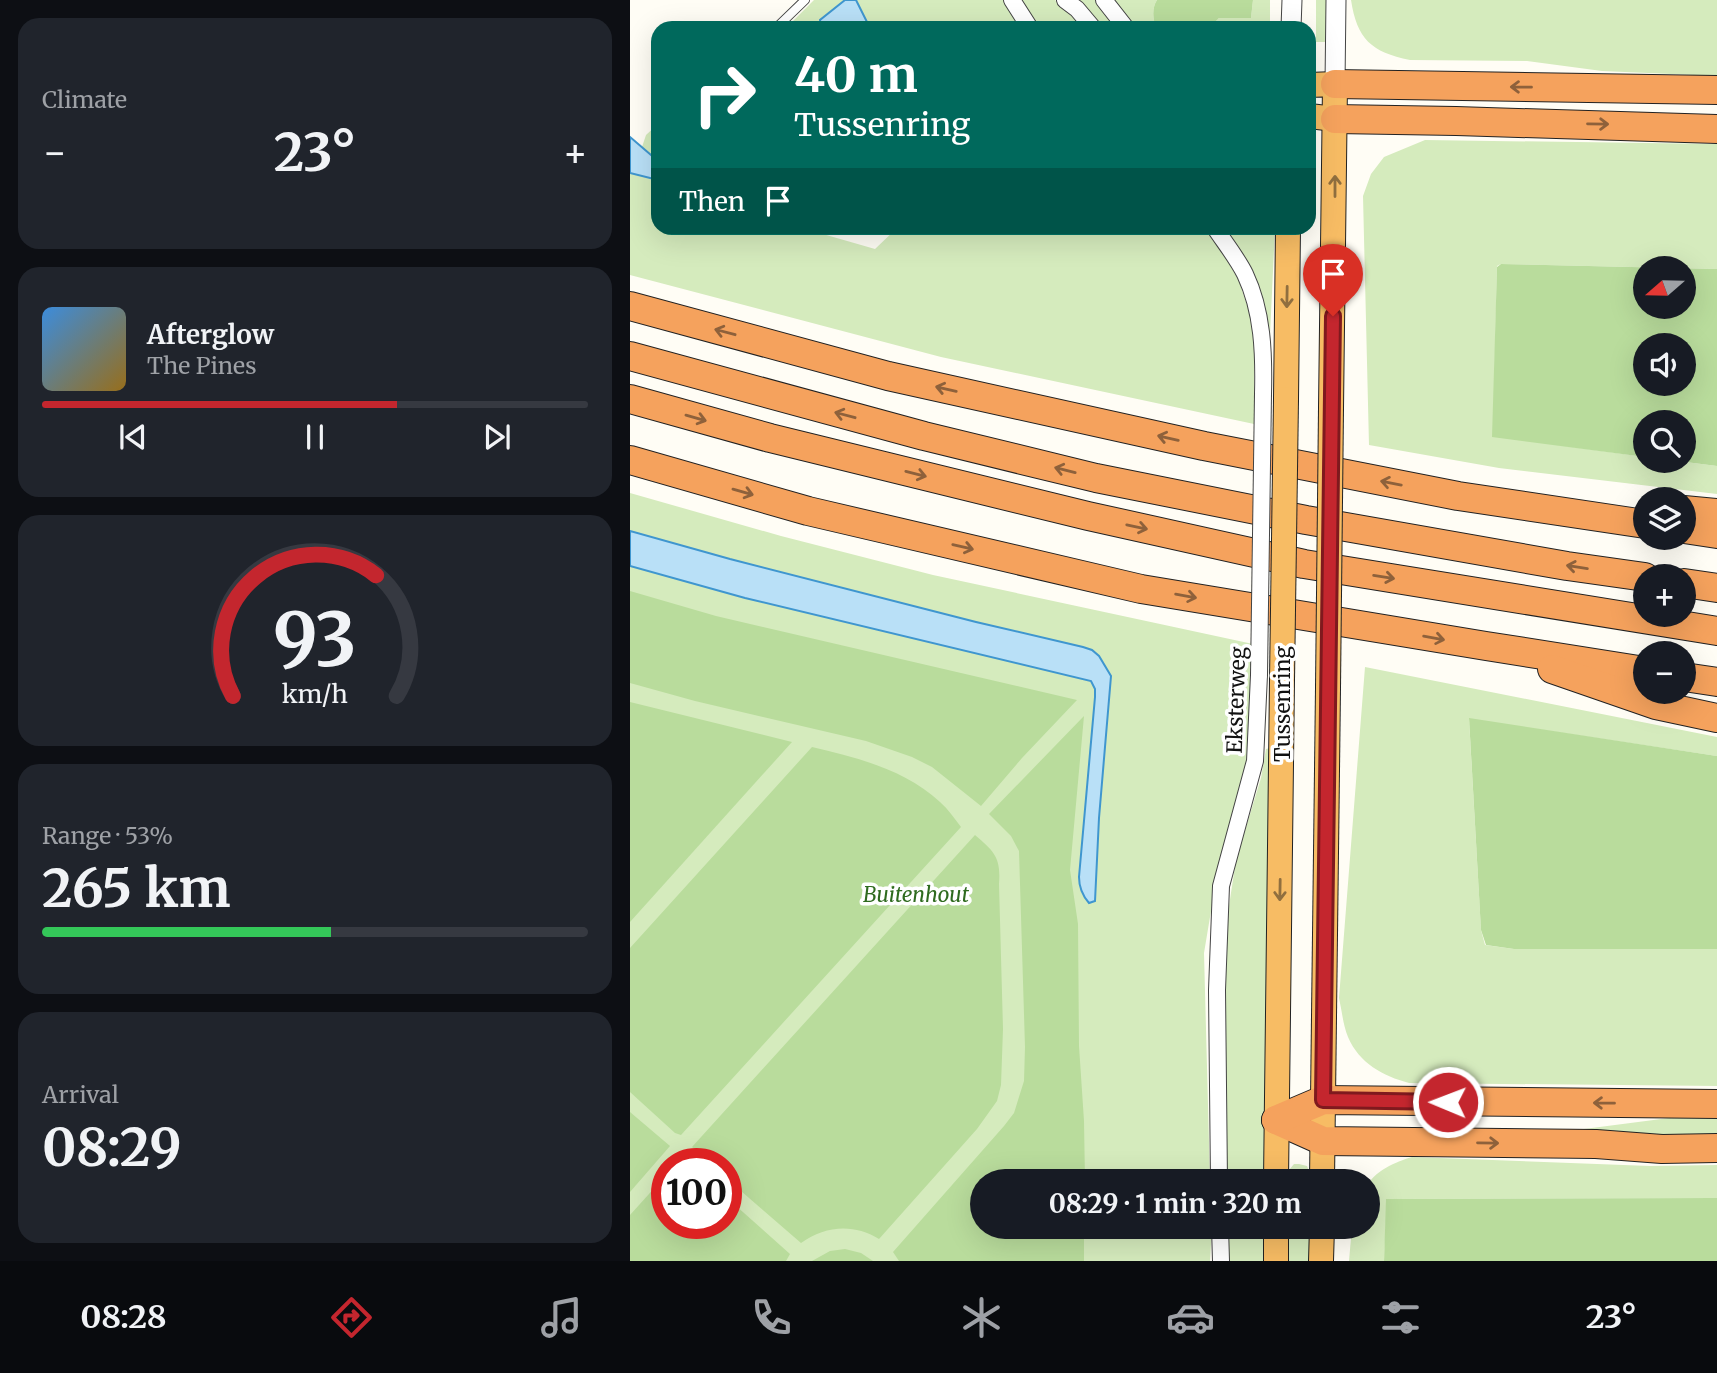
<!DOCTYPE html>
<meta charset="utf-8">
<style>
body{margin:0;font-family:Merriweather,serif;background:#20242c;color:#f1f3f6;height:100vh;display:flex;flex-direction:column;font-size:26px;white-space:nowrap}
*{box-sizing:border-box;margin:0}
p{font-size:23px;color:#9ea1a6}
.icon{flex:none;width:38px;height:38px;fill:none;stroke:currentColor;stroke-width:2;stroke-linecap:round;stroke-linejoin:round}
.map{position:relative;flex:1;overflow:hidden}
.sheet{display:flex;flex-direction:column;gap:18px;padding:18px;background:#0d0f14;width:630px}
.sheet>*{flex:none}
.top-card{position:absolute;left:21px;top:21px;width:665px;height:214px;border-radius:21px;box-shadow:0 7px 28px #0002;background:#00695c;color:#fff;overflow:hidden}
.needle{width:46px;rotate:250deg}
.tools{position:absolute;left:1003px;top:256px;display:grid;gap:14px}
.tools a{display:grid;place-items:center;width:63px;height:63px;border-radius:50%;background:#171b24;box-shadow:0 7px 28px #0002;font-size:35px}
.speed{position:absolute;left:21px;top:1148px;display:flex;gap:14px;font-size:35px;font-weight:700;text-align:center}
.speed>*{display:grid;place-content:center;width:91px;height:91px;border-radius:50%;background:#171b24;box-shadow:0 7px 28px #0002;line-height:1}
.speed .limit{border:10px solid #d22;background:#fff;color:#111}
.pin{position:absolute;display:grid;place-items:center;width:60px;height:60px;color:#fff;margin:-72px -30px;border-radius:50% 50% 50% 0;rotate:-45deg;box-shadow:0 0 7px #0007}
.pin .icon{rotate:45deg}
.me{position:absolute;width:77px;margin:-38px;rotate:271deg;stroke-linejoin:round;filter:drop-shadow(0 0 5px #0008)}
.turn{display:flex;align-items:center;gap:24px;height:147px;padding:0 28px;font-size:32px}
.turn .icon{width:91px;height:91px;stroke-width:2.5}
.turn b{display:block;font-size:49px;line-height:60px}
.then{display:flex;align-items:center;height:66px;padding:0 28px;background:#0003;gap:14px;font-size:26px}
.big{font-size:52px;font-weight:700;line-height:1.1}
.sheet .card{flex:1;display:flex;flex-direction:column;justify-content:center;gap:10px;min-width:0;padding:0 24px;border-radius:21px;background:#20242c}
.sheet .dial{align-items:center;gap:0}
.dial svg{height:182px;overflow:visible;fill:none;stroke:#363941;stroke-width:7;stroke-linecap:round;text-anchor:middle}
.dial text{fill:#f1f3f6;stroke:none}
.song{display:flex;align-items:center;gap:21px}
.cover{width:84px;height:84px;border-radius:10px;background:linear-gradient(135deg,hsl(210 70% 55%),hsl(40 70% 35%))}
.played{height:7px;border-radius:4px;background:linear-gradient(90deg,#c4262e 65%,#363941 65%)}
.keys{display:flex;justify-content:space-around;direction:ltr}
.heat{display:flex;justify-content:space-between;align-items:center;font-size:38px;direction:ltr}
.charge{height:10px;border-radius:5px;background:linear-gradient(90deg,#34c759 53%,#363941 0)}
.trip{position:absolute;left:340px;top:1169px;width:410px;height:70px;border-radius:35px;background:#171b24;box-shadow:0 7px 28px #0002;font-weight:700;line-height:70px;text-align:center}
.tab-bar{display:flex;height:112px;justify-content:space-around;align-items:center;background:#090b0e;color:#9ea1a6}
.tab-bar .icon{width:49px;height:49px}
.tab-bar .on{color:#c4262e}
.tab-bar b{font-size:32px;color:#f1f3f6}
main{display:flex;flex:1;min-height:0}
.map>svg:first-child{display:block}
.green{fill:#d5ebbd;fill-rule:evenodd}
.forest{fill:#b9dc9c;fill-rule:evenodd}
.water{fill:#b9e0f7;stroke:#3f96cf;stroke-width:2}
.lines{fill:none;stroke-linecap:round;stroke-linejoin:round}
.service-casing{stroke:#444;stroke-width:10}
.minor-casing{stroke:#444;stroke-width:18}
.tertiary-casing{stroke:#444;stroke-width:21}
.trunk-casing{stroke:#222;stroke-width:26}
.motorway-casing{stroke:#222;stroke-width:30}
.service{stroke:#fff;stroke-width:8}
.minor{stroke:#fff;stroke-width:16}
.tertiary{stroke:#fff;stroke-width:19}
.trunk{stroke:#f7bc64;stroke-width:24}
.motorway{stroke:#f5a25d;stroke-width:28}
.minor-bridge-casing{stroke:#444;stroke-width:18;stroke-linecap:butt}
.trunk-bridge-casing{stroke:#222;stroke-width:26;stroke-linecap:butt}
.minor-bridge{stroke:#fff;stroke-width:16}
.trunk-bridge{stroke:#f7bc64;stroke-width:24}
.oneway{stroke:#8e613b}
.oneway2{stroke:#906f3f}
.route-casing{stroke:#7f191e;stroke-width:18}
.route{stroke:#c4262e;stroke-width:12}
.labels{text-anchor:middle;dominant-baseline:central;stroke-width:7;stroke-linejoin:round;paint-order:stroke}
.street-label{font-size:21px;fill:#111;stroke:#fff}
.park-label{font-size:21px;font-style:italic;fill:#2f6b1f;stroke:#fff}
</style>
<main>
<section class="sheet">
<div class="card"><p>Climate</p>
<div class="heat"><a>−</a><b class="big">23°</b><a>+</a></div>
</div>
<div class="card">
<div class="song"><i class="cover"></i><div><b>Afterglow</b><p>The Pines</p></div></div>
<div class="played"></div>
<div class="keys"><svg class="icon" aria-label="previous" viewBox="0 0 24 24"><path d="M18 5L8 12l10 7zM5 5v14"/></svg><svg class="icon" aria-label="pause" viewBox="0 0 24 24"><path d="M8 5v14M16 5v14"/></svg><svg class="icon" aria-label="next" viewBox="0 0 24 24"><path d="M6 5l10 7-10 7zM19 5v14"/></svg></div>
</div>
<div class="card dial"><svg viewBox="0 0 100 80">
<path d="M14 69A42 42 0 1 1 86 69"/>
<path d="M14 69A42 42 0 0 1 77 16" stroke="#c4262e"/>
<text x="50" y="56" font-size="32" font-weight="700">93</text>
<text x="50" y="72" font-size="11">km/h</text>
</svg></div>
<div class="card"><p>Range · 53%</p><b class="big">265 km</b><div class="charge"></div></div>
<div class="card"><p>Arrival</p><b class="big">08:29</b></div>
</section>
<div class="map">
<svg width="1087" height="1261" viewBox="0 0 1087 1261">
<rect width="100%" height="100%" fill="#fffdf5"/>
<g class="green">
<polygon points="184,0 215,0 190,20 191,28 170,28 163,21"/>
<polygon points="226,0 374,0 389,28 240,28"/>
<polygon points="392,0 425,0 454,28 409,28"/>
<polygon points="445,0 466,0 478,14 487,28 470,28"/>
<path d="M 481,0 L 527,0 C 522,7 522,20 527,28 L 503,28 Z"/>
<polygon points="623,0 640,0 640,28 579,28 589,18 621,18"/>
<rect x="686" y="0" width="10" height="42"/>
<path d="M 721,0 L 1087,0 L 1087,76 L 972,71 L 897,61 L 780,60 C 741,52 727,39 721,0 Z"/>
<polygon points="28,124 28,161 12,147 16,135"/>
<polygon points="795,140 1087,144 1087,269 871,264 867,266 863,436 1015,457 1015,460 1040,460 1087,466 1087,494 869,468 739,445 733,196 741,174 754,157"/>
<polygon points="0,173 28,180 28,228 172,228 245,249 267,228 573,228 591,249 609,281 622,320 626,352 624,371 624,424 311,357 0,275"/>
<path d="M 595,228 L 645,228 L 640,335 C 632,293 621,263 595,228 Z"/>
<path d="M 0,493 L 151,536 L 303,575 L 623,644 L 616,765 L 586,881 L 574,953 L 580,1181 L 352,1181 L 352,1227 L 582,1227 L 580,1261 L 0,1261 ZM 37,1164 L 96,1164 L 96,1223 L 37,1223 Z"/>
<path d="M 735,667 L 1087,737 L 1087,756 L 839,719 L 851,930 L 855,945 L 884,949 L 1087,949 L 1087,1086 L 779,1083 C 753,1076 729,1063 718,1037 C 713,1025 712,1011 709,998 Z"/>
<polygon points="640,748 634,1181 596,1181 593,978 597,919 606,860 631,778 636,749"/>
<polygon points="1087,1115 1087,1138 954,1129 1039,1118"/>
<path d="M 782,1157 L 1020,1166 L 1087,1165 L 1087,1198 L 757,1199 L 754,1261 L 719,1261 L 722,1227 L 737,1227 C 737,1218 734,1195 737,1188 C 741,1172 768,1161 782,1157 Z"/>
<polygon points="664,1164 669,1164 677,1166 683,1181 659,1181 659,1170"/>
<polygon points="597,1227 634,1227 633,1261 597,1261"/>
<polygon points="658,1227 685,1227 684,1261 657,1261"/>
</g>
<g class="forest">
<path d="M 527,0 L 623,0 L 621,18 L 589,18 L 579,28 L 527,28 C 522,20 522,7 527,0 Z"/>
<path d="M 871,264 L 1087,269 L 1087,466 L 1040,460 L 1054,460 L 1054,422 L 1015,422 L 1015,457 L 862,437 L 867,267 ZM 1015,268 L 1054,268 L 1054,306 L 1015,306 ZM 1015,345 L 1054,345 L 1054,383 L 1015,383 Z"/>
<polygon points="0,591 86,616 447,700 392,758 351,806 302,767 282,757 236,741 65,701 0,683"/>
<polygon points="0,702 162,742 0,922"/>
<polygon points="454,716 440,870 448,924 449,1046 454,1121 455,1181 352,1181 352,1227 454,1227 454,1261 269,1261 263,1252 374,1126 384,1113 394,1081 395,1047 389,851 381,836 359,814"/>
<polygon points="839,718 1087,756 1087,949 884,949 856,945 851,930"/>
<path d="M 182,747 C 228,758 274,769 310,802 C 318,809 324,818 331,827 L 51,1135 L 45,1133 L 0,1092 L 0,948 Z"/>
<path d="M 345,835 C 365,852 371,858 369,884 L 373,1029 L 371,1085 L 367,1101 L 347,1129 L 249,1239 C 223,1223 195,1226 171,1243 L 96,1178 L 96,1164 L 81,1164 L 62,1147 Z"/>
<polygon points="0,1112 40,1146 0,1192"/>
<polygon points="37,1174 37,1223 96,1223 96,1197 160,1254 156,1261 0,1261 0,1215"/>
<polygon points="1087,1198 1087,1261 754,1261 756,1199"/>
<polygon points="215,1249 231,1253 243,1261 182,1261 200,1251"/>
</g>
<g class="water">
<polygon points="215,0 226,0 240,28 191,28 190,20"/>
<polygon points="0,137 28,161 28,180 0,173"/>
<path d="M 0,531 L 100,559 L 346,622 L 453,647 L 462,650 L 469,656 L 481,676 L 469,818 L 465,901 L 459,903 C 452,895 449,887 449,877 L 465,697 L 465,689 L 461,681 L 115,598 L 0,566 Z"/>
</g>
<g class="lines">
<defs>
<polyline id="service" points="146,28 175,0"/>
<g id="minor">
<polyline points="382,0 400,28"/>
<polyline points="435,0 447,9 463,28"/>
<polyline points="474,0 496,28"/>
<path d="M 585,228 C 595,243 607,258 615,274 C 633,312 634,354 633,394"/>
<polyline points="589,1181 587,990 591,886 625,761 629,675"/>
<polyline points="590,1227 591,1261"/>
</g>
<g id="tertiary">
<polyline points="661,28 662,0"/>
<polyline points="705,84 706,0"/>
</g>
<g id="trunk">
<polyline points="679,85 705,84 701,408"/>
<polyline points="679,116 705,119"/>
<polyline points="656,399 658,228"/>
<polyline points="646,1181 652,680"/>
<polyline points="692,1181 698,688"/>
<polyline points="646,1261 646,1227"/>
<polyline points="691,1261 692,1227"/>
</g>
<g id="motorway">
<polyline points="705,84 1087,90"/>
<polyline points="705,119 826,121 1087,129"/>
<polyline points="0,306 258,376 574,446 828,496 1015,524"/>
<polyline points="0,356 294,436 466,478 676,520 937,566 1015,577"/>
<polyline points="0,399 140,438 458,516 674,564 1087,631"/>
<polyline points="0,460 178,511 511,589 856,646 1015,671"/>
<polyline points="1054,510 1087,513"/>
<polyline points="1054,529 1087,534"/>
<polyline points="1054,583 1087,588"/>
<polyline points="922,669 1026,705 1087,718"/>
<polyline points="1054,677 1087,682"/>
<polyline points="646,1120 693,1141 966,1144 1032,1149 1087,1148"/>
<polyline points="646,1120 693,1100 1087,1104"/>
</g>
</defs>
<use href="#service" class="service-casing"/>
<use href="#minor" class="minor-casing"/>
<use href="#tertiary" class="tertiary-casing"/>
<use href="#trunk" class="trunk-casing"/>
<use href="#motorway" class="motorway-casing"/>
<use href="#service" class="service"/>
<use href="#minor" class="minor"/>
<use href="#tertiary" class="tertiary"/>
<use href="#trunk" class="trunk"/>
<use href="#motorway" class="motorway"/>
<defs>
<polyline id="minor-bridge" points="629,675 633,394"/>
<g id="trunk-bridge">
<polyline points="652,680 656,399"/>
<polyline points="698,688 701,408"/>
</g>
</defs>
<use href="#minor-bridge" class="minor-bridge-casing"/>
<use href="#trunk-bridge" class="trunk-bridge-casing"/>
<use href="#minor-bridge" class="minor-bridge"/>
<use href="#trunk-bridge" class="trunk-bridge"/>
</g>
<defs><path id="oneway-shaft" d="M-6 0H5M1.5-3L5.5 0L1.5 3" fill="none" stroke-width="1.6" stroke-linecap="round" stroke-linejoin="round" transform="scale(1.75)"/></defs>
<g class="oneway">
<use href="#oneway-shaft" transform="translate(891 87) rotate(-179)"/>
<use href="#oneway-shaft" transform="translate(968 124) rotate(1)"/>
<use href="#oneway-shaft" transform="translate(95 332) rotate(-165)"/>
<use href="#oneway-shaft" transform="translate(316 389) rotate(-167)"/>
<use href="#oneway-shaft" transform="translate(215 415) rotate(-165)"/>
<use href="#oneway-shaft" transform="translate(66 418) rotate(16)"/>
<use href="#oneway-shaft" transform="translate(538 438) rotate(-167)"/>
<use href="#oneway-shaft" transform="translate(435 470) rotate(-166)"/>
<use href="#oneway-shaft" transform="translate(286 474) rotate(14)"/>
<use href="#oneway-shaft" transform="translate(761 483) rotate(-169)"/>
<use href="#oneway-shaft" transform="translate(113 492) rotate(16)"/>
<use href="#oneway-shaft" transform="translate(507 527) rotate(12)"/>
<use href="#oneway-shaft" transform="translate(333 547) rotate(13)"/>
<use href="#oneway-shaft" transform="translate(947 567) rotate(-171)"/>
<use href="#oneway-shaft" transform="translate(754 577) rotate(9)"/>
<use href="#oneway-shaft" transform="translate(556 596) rotate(10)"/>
<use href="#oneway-shaft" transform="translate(804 638) rotate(10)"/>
<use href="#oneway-shaft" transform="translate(974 1103) rotate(-179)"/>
<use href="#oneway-shaft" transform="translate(858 1143) rotate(1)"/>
</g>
<g class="oneway2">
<use href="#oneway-shaft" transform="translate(705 186) rotate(-90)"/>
<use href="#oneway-shaft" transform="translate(657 297) rotate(91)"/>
<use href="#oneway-shaft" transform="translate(650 890) rotate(91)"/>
</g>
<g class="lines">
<defs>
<polyline id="route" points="703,316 693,1100 818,1102"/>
</defs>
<use href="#route" class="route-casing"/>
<use href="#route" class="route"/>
</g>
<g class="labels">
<g class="street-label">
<text transform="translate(606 700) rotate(-88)">Eksterweg</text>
<text transform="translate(652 704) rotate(-90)">Tussenring</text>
</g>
<g class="park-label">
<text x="286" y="894">Buitenhout</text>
</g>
</g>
</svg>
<div class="tools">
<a><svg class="needle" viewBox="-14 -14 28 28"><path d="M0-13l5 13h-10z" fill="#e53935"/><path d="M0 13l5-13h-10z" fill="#9ea1a6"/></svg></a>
<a><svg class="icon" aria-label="sound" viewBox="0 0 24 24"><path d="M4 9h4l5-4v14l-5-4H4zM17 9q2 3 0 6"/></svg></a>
<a><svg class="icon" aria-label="search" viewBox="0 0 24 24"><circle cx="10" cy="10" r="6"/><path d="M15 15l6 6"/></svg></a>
<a><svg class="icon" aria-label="layers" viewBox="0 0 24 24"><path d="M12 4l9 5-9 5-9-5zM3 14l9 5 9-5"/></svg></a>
<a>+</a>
<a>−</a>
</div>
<div class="speed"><div class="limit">100</div></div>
<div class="pin" style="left:703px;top:316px;background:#d93025"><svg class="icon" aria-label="arrive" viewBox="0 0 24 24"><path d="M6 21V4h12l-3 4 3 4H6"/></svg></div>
<svg class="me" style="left:818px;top:1102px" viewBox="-20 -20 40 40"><circle r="17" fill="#c4262e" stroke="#fff" stroke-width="3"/><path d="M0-11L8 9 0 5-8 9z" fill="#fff"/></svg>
<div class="trip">08:29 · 1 min · 320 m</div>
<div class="top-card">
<div class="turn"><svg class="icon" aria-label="right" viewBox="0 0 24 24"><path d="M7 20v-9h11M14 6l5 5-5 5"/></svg><div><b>40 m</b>Tussenring</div></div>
<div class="then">Then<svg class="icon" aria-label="arrive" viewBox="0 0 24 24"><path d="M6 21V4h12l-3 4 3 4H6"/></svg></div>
</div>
</div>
</main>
<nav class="tab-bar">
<b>08:28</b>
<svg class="icon on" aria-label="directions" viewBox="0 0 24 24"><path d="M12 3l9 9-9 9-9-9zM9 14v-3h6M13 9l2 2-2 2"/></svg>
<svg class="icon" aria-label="music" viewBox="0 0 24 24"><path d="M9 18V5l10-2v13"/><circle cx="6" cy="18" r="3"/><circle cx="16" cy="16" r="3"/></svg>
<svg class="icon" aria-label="phone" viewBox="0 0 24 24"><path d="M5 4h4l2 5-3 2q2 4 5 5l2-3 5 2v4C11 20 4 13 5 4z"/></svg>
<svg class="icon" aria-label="climate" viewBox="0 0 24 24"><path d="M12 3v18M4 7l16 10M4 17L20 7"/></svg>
<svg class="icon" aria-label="car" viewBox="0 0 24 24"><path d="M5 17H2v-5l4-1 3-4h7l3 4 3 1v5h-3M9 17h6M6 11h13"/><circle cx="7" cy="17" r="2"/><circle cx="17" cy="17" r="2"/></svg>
<svg class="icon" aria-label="filters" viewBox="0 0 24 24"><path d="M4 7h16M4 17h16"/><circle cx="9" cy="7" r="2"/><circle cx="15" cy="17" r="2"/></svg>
<b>23°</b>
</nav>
